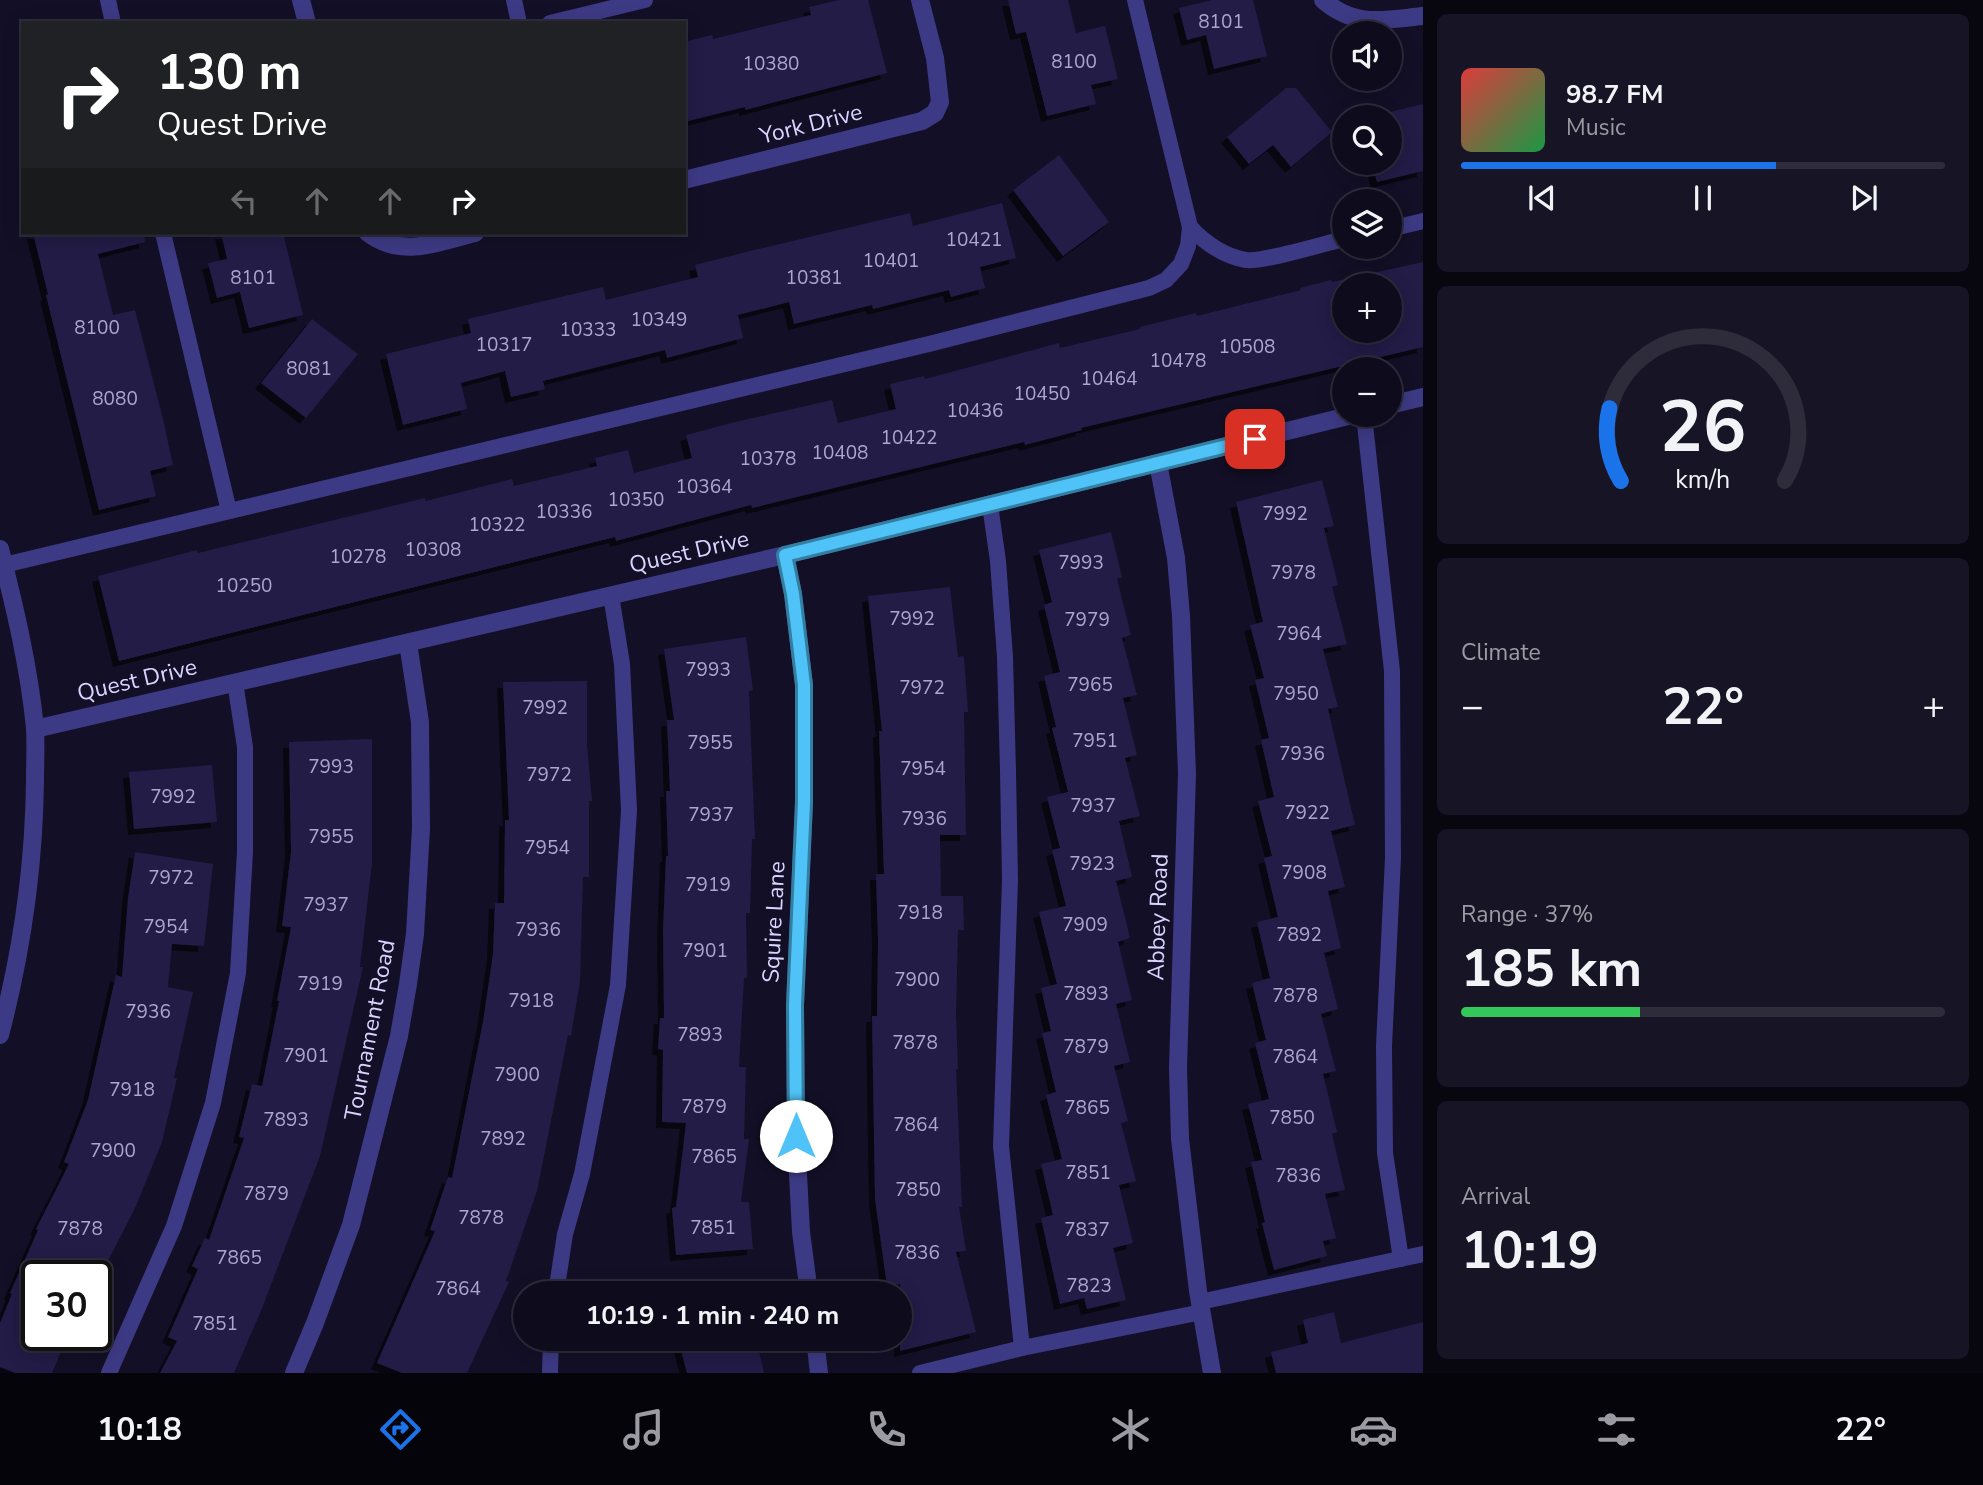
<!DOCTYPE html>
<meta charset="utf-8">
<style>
body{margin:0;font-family:"Nunito Sans",sans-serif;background:#171425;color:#f1f3f6;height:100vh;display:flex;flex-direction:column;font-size:26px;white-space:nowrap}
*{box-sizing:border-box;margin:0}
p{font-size:23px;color:#9b9ba3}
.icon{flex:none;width:38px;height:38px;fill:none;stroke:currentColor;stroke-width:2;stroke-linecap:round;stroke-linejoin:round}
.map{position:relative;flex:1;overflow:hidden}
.panel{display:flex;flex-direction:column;gap:14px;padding:14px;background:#08060f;width:560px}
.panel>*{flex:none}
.top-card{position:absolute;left:21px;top:21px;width:665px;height:214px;border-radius:0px;box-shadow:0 4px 18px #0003,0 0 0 2px #2e2b3b;background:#202124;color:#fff;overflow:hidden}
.buttons{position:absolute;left:1332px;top:21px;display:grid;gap:14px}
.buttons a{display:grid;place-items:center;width:70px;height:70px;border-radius:50%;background:#0e0b1c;box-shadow:0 4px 18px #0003,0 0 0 2px #2e2b3b;font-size:35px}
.speed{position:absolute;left:21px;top:1260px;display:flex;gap:14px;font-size:35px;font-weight:700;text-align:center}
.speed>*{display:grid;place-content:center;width:91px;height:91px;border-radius:50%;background:#0e0b1c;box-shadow:0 4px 18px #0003,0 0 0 2px #2e2b3b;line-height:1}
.speed .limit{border:4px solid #111;border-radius:10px;background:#fff;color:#111}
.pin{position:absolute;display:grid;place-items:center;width:60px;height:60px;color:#fff;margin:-30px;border-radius:14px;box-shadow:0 4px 10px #0006}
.me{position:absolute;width:77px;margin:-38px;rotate:0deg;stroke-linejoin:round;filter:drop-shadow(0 0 5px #0008)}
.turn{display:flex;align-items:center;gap:24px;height:147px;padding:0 21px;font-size:32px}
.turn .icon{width:91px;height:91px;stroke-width:2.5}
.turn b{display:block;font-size:49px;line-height:60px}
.lanes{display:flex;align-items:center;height:66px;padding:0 21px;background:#0003;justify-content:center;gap:35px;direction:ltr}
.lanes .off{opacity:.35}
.big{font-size:52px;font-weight:700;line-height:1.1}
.panel .widget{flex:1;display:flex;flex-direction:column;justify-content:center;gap:10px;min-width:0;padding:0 24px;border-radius:10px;background:#171425}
.panel .dial{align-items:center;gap:0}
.dial svg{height:182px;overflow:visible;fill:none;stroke:#2e2b3b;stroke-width:7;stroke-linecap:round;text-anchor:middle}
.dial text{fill:#f1f3f6;stroke:none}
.song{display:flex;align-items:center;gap:21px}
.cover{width:84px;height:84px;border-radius:10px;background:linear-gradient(135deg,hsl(0 70% 55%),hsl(140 70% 35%))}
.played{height:7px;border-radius:4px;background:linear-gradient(90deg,#1a73e8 65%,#2e2b3b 65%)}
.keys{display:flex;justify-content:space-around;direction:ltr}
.heat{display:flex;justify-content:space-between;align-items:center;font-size:38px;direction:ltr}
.charge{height:10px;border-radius:5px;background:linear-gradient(90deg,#34c759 37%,#2e2b3b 0)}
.trip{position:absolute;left:513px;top:1281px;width:399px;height:70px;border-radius:35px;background:#0e0b1c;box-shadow:0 4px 18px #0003,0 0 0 2px #2e2b3b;font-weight:700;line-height:70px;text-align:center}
.tabs{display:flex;height:112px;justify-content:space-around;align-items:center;background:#06040b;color:#9b9ba3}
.tabs .icon{width:49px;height:49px}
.tabs .active{color:#1a73e8}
.tabs b{font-size:32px;color:#f1f3f6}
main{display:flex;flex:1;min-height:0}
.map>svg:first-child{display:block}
.building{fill:#241b47;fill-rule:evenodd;filter:url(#shadow)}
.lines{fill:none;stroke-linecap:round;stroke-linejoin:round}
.service{stroke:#3d3a85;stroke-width:16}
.minor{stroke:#3d3a85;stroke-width:18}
.tertiary{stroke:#3d3a85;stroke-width:18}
.route-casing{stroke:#337fa1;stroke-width:18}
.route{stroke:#4fc3f7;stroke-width:12}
.labels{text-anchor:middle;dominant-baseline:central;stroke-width:7;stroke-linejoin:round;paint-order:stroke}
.number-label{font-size:19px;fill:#aca6d1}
.street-label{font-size:23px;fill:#d9d4ff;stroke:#130f26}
</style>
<main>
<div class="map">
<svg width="1423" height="1373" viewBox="0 0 1423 1373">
<defs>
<filter id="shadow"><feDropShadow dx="-6" dy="6" stdDeviation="0" flood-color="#0009"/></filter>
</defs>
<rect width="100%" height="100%" fill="#130f26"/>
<g class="building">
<polygon points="839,0 868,0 887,73 745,110 745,107 684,122 684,42 712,35 713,39 811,15 809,7"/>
<polygon points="1008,0 1068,0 1076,33 1105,26 1118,79 1091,85 1096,104 1047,116 1026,32 1016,34"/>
<polygon points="1212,0 1253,0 1267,56 1214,69 1206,35 1187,40 1179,8"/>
<polygon points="1286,88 1296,88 1332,132 1291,167 1273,145 1249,164 1227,137"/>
<polygon points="1423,104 1423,171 1377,182 1372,163 1390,163 1390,117 1370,117"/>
<polygon points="1059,155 1109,222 1063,256 1013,190"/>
<polygon points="1002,203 1016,258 980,267 985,288 951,297 949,290 873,309 872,305 794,324 789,302 738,315 743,338 667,358 665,350 543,381 545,389 511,397 505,371 461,383 467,409 403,425 386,354 471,333 468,319 603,287 606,300 698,277 695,265 750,251 910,213 913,226"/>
<polygon points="33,233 144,233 145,242 98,254 113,315 135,310 163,419 173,465 150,471 156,496 99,510 46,295 48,294"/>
<polygon points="221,233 283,233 303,315 249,328 240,292 217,298 208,263 227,259"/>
<path d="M 1423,262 L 1423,347 L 1081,428 L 1082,430 L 1025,445 L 1024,442 L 752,508 L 751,505 L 616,541 L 615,537 L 119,661 L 98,576 L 197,550 L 198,553 L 425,498 L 426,501 L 512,479 L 514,486 L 597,466 L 595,458 L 628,450 L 634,473 L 692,458 L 686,435 L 731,423 L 832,400 L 838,423 L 896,409 L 890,384 L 924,376 L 925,379 L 1059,343 L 1060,348 L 1140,329 L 1140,327 L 1196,313 L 1197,316 L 1301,290 L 1300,288 L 1331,280 L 1332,282 ZM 1344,285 L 1390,285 L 1390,331 L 1344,331 Z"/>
<polygon points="312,319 358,354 306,418 261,383"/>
<polygon points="1322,480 1334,526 1324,528 1338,585 1332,587 1347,644 1323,649 1338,707 1328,709 1355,825 1331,831 1345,887 1328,891 1341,948 1324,953 1338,1009 1321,1014 1336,1071 1323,1074 1337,1132 1332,1134 1345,1190 1325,1194 1336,1238 1323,1241 1327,1256 1274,1270 1262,1223 1265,1222 1251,1162 1262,1160 1248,1104 1269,1099 1255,1043 1266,1040 1252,983 1270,978 1257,922 1278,917 1264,858 1272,856 1258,801 1274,797 1261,740 1269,738 1255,680 1264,678 1250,625 1263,622 1236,502"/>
<polygon points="1111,532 1122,577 1117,579 1131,635 1122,638 1137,695 1123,698 1137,755 1125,758 1140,816 1119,821 1132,877 1116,881 1130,938 1118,942 1132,1000 1116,1004 1130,1062 1114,1066 1128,1121 1121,1123 1136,1181 1119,1185 1133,1243 1113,1248 1126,1300 1087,1309 1084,1298 1060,1304 1041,1218 1053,1215 1041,1164 1062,1159 1046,1095 1056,1092 1042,1033 1051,1031 1041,988 1057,984 1039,912 1066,906 1052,850 1060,848 1047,797 1068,792 1052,728 1056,727 1044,676 1060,672 1044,605 1052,602 1039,550"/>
<polygon points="950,587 958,657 964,656 968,712 964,712 966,835 940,835 941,896 963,896 964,930 958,930 956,1015 958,1069 956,1069 962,1207 959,1207 966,1251 956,1252 976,1332 900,1351 900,1284 887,1286 875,1199 872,1016 877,1016 878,941 876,874 884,874 879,731 882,731 868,596"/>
<polygon points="746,637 753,690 749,691 755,839 752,839 750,913 746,913 747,978 744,978 739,1067 746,1067 744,1139 749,1139 741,1202 749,1202 753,1249 676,1255 672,1208 676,1207 686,1123 662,1122 663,1050 658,1049 660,1018 664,1018 663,931 666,856 668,856 666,791 670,791 667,720 674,720 664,649"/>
<polygon points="587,681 587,744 592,801 589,801 589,877 583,877 580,981 571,1036 568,1035 537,1191 506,1281 509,1282 467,1373 402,1373 377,1363 435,1231 430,1230 448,1177 452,1178 483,1022 493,954 495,903 504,903 505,820 509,820 503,682"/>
<polygon points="372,739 372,863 360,967 363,967 320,1156 261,1311 234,1373 160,1373 177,1341 168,1337 198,1269 192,1266 205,1238 209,1240 244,1138 239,1137 252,1084 262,1086 279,1001 277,1001 291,927 282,926 291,852 289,742"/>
<polygon points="212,765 217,822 134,829 129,772"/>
<polygon points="135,852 213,864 204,946 172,944 168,987 193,992 174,1078 177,1078 162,1142 136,1206 96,1285 96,1266 92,1276 37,1276 37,1335 68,1335 52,1373 15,1373 0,1367 0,1323 12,1294 10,1293 38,1230 36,1229 69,1164 64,1162 88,1100 116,975 122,977 128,898"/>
<polygon points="1334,1312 1341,1343 1423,1322 1423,1373 1276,1373 1271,1352 1308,1343 1303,1320"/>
<polygon points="678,1339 756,1339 764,1373 687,1373"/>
</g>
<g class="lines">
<g class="service">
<polyline points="108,0 113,23"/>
<polyline points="514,0 519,23"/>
<polyline points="550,23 645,0"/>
<path d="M 1190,227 C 1206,244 1223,256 1246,260 C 1260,263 1326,243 1344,239"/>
<polyline points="1390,229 1423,221"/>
<polyline points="163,233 229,511"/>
<polyline points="1364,415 1392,671 1393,858 1384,1046 1385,1153 1401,1259"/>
<polyline points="4,565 933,343 1149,288 1166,280 1181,264 1188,246 1190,227 1135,0"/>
<polyline points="556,1293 565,1234 582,1174 618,985 629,810 622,664 611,595"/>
<polyline points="1200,1302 1423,1254"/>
<polyline points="1022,1348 1202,1312"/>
<polyline points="109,1373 174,1226 213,1103 238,973 245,852 245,747 235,682"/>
<polyline points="550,1373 551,1339"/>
<polyline points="920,1373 1022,1348 1001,1146 1010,880 1008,771 1005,657 998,561 990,505"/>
</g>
<g class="minor">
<polyline points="301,0 307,23"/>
<path d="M 1323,0 C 1355,28 1384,20 1423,16"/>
<polyline points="684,180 922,121 935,113 940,102 935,58 920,0"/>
<path d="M 368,233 C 403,259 438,242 475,233"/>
<polyline points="1158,463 1176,558 1181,616 1187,774 1178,1068 1180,1139 1198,1291 1212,1373"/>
<polyline points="785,555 793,594 804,685 804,802 795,1005 796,1136 801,1232 809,1293"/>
<polyline points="815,1339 819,1373"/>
<polyline points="294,1373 315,1323 351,1225 399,1036 408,984 415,934 421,828 420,722 408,643"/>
</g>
<g class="tertiary">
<polyline points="1390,405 1423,397"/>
<path d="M 0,549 C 15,608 29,667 35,728 C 36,745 35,763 35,781 C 34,868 22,951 0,1035"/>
<polyline points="35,729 785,555 1352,415"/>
</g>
</g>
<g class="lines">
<defs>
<polyline id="route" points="796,1136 795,1005 804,802 804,685 793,594 785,555 1255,439"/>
</defs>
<use href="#route" class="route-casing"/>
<use href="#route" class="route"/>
</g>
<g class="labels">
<g class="number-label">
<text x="1221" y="22">8101</text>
<text x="1074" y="62">8100</text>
<text x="771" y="64">10380</text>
<text x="974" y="240">10421</text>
<text x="891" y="261">10401</text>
<text x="253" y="278">8101</text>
<text x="814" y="278">10381</text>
<text x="659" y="320">10349</text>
<text x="97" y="328">8100</text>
<text x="588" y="330">10333</text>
<text x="504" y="345">10317</text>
<text x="1247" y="347">10508</text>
<text x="1178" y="361">10478</text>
<text x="309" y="369">8081</text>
<text x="1109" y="379">10464</text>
<text x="1042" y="394">10450</text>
<text x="115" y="399">8080</text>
<text x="975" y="411">10436</text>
<text x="909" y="438">10422</text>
<text x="840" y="453">10408</text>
<text x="768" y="459">10378</text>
<text x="704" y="487">10364</text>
<text x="636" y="500">10350</text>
<text x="564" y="512">10336</text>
<text x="1285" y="514">7992</text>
<text x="497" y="525">10322</text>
<text x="433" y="550">10308</text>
<text x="358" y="557">10278</text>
<text x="1081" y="563">7993</text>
<text x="1293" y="573">7978</text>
<text x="244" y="586">10250</text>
<text x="912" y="619">7992</text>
<text x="1087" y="620">7979</text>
<text x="1299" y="634">7964</text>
<text x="708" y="670">7993</text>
<text x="1090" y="685">7965</text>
<text x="922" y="688">7972</text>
<text x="1296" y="694">7950</text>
<text x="545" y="708">7992</text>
<text x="1095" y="741">7951</text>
<text x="710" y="743">7955</text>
<text x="1302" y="754">7936</text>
<text x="331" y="767">7993</text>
<text x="923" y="769">7954</text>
<text x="549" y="775">7972</text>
<text x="173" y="797">7992</text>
<text x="1093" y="806">7937</text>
<text x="1307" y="813">7922</text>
<text x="711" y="815">7937</text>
<text x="924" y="819">7936</text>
<text x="331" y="837">7955</text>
<text x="547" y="848">7954</text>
<text x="1092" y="864">7923</text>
<text x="1304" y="873">7908</text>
<text x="171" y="878">7972</text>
<text x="708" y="885">7919</text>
<text x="326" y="905">7937</text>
<text x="920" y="913">7918</text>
<text x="1085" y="925">7909</text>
<text x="166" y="927">7954</text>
<text x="538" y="930">7936</text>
<text x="1299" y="935">7892</text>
<text x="705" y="951">7901</text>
<text x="917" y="980">7900</text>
<text x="320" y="984">7919</text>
<text x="1086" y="994">7893</text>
<text x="1295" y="996">7878</text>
<text x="531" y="1001">7918</text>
<text x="148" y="1012">7936</text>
<text x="700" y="1035">7893</text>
<text x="915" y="1043">7878</text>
<text x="1086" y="1047">7879</text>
<text x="306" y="1056">7901</text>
<text x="1295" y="1057">7864</text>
<text x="517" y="1075">7900</text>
<text x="132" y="1090">7918</text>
<text x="704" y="1107">7879</text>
<text x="1087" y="1108">7865</text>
<text x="1292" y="1118">7850</text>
<text x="286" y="1120">7893</text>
<text x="916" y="1125">7864</text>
<text x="503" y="1139">7892</text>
<text x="113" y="1151">7900</text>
<text x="714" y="1157">7865</text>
<text x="1088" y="1173">7851</text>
<text x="1298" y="1176">7836</text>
<text x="918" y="1190">7850</text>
<text x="266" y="1194">7879</text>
<text x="481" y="1218">7878</text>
<text x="713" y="1228">7851</text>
<text x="80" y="1229">7878</text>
<text x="1087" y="1230">7837</text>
<text x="917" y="1253">7836</text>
<text x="239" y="1258">7865</text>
<text x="1089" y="1286">7823</text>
<text x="458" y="1289">7864</text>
<text x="215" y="1324">7851</text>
</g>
<g class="street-label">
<text transform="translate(811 124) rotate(-14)">York Drive</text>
<text transform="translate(689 552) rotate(-13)">Quest Drive</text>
<text transform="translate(137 680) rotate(-13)">Quest Drive</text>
<text transform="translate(1158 917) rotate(-88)">Abbey Road</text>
<text transform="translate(774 922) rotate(-87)">Squire Lane</text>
<text transform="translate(370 1030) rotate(-79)">Tournament Road</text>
</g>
</g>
</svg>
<div class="buttons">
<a><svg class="icon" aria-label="sound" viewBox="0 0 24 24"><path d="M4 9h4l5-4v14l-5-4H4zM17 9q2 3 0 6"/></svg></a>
<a><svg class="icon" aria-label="search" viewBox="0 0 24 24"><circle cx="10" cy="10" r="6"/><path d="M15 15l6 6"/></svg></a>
<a><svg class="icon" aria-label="layers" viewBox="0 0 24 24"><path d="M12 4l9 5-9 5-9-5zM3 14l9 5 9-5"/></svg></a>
<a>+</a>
<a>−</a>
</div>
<div class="speed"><div class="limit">30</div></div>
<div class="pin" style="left:1255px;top:439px;background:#d93025"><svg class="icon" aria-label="arrive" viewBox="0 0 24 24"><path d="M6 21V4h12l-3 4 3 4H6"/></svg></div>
<svg class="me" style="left:796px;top:1136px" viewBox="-20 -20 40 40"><circle r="19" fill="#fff"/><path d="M0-13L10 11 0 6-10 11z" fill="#4fc3f7"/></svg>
<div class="trip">10:19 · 1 min · 240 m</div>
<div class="top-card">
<div class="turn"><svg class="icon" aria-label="right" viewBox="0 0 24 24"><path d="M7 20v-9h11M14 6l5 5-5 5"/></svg><div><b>130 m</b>Quest Drive</div></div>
<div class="lanes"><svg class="icon off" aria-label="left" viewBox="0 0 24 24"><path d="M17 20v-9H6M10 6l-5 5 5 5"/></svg><svg class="icon off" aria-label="ahead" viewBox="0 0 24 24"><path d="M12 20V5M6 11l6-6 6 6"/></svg><svg class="icon off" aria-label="ahead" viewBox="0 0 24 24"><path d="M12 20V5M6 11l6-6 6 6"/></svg><svg class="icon" aria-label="right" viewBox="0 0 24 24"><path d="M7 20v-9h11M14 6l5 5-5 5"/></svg></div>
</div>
</div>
<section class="panel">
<div class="widget">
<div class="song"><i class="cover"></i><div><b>98.7 FM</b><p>Music</p></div></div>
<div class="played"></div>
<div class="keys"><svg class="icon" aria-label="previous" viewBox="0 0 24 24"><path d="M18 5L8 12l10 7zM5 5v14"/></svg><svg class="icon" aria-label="pause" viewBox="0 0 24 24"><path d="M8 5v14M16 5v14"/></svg><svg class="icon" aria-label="next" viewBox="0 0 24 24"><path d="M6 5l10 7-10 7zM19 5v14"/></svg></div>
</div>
<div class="widget dial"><svg viewBox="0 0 100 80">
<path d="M14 69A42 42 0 1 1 86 69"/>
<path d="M14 69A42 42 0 0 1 9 37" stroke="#1a73e8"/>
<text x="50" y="56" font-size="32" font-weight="700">26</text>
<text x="50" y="72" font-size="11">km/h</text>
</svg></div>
<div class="widget"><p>Climate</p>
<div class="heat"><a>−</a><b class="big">22°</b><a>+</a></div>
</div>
<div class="widget"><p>Range · 37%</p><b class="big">185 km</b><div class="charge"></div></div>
<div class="widget"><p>Arrival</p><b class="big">10:19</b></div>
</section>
</main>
<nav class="tabs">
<b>10:18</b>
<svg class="icon active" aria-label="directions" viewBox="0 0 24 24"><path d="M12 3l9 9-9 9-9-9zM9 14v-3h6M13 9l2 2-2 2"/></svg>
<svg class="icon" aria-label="music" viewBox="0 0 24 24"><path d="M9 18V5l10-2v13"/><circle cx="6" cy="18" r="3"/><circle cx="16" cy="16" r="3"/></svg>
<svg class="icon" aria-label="phone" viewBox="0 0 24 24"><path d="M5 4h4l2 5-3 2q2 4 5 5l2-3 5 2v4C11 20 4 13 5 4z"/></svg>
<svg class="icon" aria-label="climate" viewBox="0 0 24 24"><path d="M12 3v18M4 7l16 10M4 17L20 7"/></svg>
<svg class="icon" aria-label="car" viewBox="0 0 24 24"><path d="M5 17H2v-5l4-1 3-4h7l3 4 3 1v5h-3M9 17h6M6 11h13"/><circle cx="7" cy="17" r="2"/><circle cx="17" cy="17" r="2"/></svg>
<svg class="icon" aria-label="filters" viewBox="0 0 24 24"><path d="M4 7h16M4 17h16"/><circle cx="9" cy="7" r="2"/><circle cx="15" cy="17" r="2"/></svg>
<b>22°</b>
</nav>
